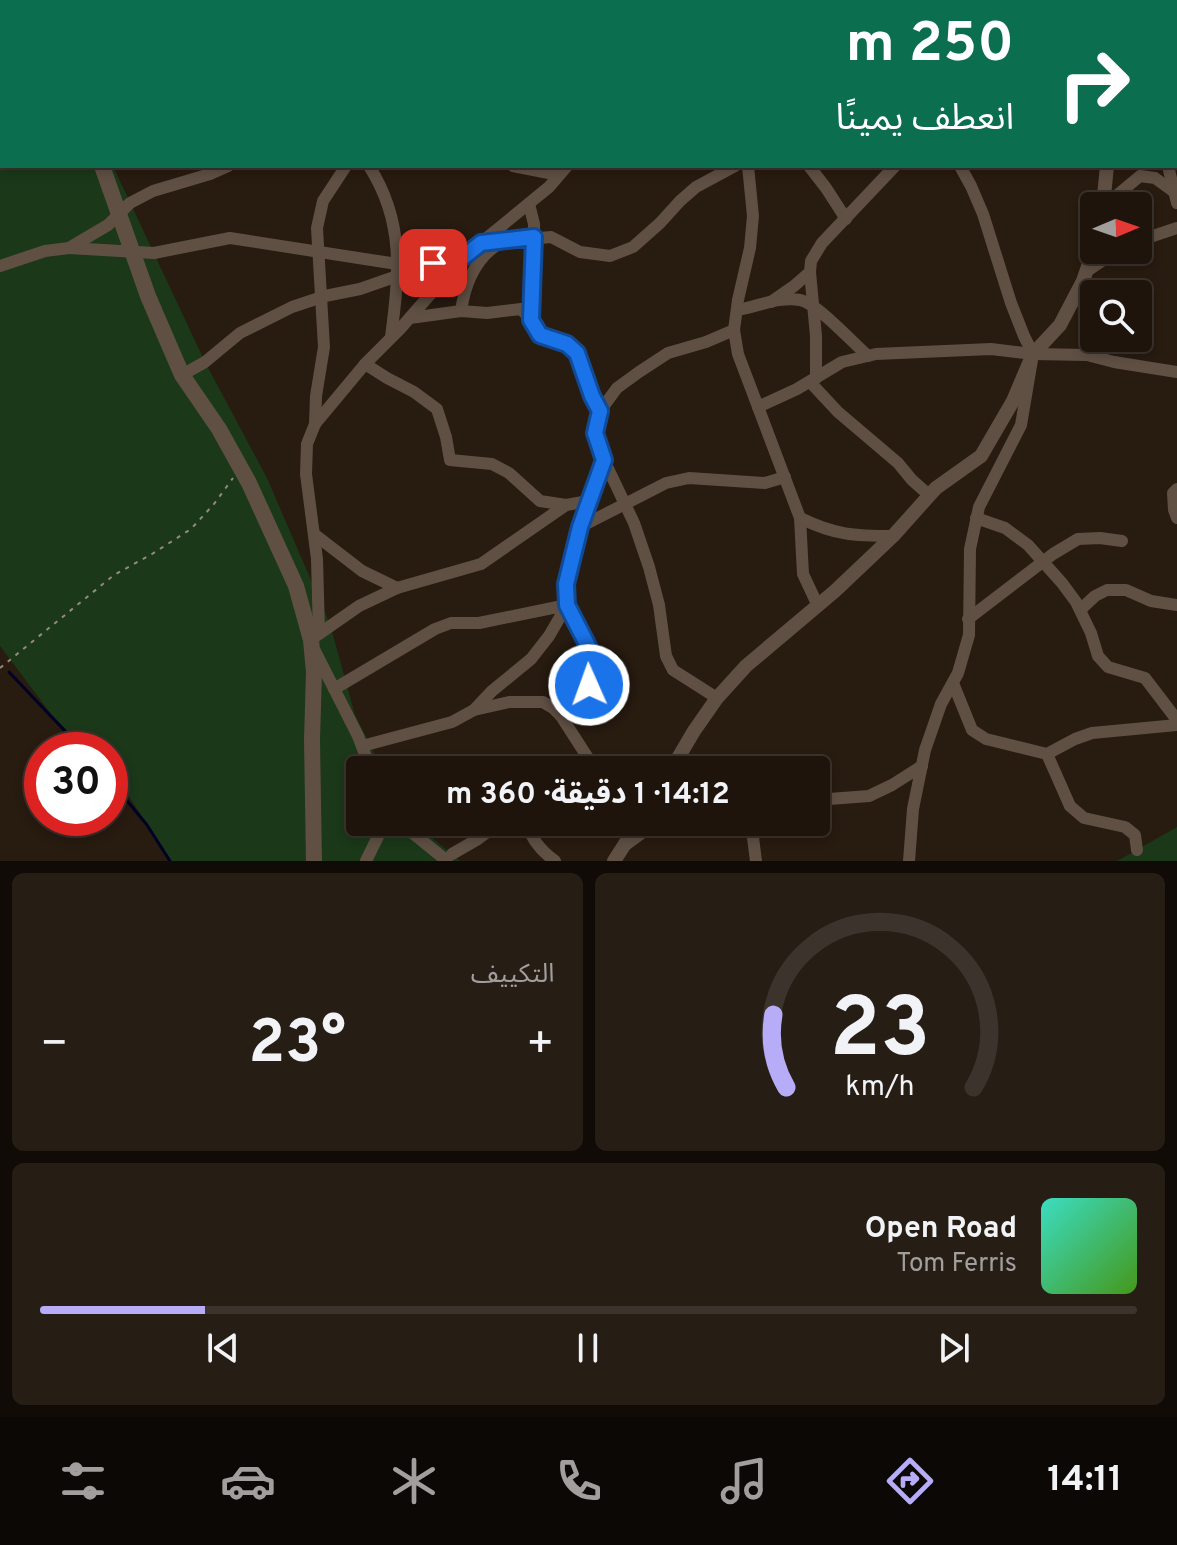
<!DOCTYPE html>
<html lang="ar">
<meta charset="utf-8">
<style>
body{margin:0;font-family:Overpass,"Noto Sans Arabic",sans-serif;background:#261d15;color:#f1f3f6;direction:rtl;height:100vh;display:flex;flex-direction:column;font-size:30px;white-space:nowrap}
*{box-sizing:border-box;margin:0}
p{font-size:26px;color:#a19e9d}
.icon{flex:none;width:44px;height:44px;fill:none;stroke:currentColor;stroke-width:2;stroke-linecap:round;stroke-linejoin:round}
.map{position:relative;height:861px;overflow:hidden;direction:ltr}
.sheet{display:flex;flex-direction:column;gap:12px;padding:12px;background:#100b07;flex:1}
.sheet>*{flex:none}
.guide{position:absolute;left:0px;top:0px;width:1178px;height:168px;box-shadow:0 4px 12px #0003,0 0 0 2px #3c332d;direction:rtl;background:#0b6e4f;color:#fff;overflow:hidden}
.needle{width:52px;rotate:88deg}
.buttons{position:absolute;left:1080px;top:192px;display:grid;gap:16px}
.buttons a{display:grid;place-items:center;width:72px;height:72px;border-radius:8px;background:#1e140c;box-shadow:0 4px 12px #0003,0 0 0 2px #3c332d;font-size:40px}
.speed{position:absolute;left:24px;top:732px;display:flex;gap:16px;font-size:40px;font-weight:700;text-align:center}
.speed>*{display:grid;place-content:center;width:104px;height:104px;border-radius:50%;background:#1e140c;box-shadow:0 4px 12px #0003,0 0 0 2px #3c332d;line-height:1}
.speed .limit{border:12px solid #d22;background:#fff;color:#111}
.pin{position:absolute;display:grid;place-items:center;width:68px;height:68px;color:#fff;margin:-34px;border-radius:16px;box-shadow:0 4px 12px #0006}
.me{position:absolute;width:88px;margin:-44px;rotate:358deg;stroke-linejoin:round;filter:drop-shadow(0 0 6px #0008)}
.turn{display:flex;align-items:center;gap:28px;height:168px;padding:0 32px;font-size:36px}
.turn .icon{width:104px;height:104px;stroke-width:2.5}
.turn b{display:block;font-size:56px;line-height:68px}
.big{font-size:60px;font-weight:700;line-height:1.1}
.sheet .tile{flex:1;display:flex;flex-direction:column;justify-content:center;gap:12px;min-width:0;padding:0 28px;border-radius:12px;background:#261d15}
.sheet .dial{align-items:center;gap:0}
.dial svg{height:208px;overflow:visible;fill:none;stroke:#3c332d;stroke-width:7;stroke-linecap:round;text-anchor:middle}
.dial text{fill:#f1f3f6;stroke:none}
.song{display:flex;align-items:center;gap:24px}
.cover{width:96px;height:96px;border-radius:12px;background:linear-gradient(135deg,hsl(170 70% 55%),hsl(100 70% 35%))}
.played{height:8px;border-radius:4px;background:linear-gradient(90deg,#b6acf8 15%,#3c332d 15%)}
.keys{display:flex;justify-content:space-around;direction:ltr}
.heat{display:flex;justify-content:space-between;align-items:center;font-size:44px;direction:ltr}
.sheet .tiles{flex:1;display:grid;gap:12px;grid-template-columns:1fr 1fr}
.tile:last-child{grid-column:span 2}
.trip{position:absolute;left:346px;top:756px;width:484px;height:80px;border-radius:8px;background:#1e140c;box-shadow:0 4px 12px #0003,0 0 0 2px #3c332d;font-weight:700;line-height:80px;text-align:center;direction:rtl}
.dock{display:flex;height:128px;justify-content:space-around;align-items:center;background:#0c0805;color:#a19e9d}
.dock .icon{width:56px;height:56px}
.dock .selected{color:#b6acf8}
.dock b{font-size:36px;color:#f1f3f6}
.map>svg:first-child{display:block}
.green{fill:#1b3819}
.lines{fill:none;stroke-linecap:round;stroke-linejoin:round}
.stream{stroke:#000125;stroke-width:3}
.path{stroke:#958a81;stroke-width:2;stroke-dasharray:4 6;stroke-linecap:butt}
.minor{stroke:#605044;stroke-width:12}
.tertiary{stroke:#605044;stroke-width:14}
.secondary{stroke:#605044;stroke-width:16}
.route-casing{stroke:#114b97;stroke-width:20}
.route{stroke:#1a73e8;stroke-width:14}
</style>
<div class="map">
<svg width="1177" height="861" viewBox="0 0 1177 861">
<rect width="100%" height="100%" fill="#281b10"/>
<g class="green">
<polygon points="0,0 38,0 39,2 2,2 2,166 113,166 205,362 267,478 330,624 355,715 383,770 360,770 360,822 413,822 460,861 171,861 126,792 110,775 110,750 86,750 51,714 0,646"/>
<polygon points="1177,827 1177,861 1116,861 1119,860"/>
</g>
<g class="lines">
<g class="stream">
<polyline points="9,672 83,750"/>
<polyline points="110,780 147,825 170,861"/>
</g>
<polyline class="path" points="0,668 114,575 152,554 191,529 214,504 233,478"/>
<g class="minor">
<polyline points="62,0 101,0"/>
<polyline points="281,0 282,2"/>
<polyline points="394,0 394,2"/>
<polyline points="697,0 698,2"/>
<polyline points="921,0 922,2"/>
<polyline points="430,2 433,0"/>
<polyline points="614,2 615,0"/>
<polyline points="784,2 792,0"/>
<path d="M 369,166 C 405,222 399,275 391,337"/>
<polyline points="513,166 559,175"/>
<polyline points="748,166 753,216 750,248 738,300 734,330 738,354 800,518 803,574 818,606"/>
<polyline points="809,166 826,188 846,219"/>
<polyline points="1168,166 1177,203"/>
<polyline points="529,204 534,224 534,237 531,320"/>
<polyline points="1104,206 1140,176 1155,178 1177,194"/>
<polyline points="1138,241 1177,228"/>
<polyline points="482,243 551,237 580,252 610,256 633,247 660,223 680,201 696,187 735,166"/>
<polyline points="69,248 154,253 230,238 397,264 461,259"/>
<polyline points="0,266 45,251 69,248 108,225 130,203 153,191 210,174 228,166"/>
<polyline points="1087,271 1118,250"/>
<polyline points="810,272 816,336 816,378"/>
<polyline points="771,302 794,286 810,272 811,261 822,243 895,166"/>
<path d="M 737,310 C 756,307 780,296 800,300 C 817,303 853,343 868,356"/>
<path d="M 461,311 C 465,283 475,258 500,243"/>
<polyline points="410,318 461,311 487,313 521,309 531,320 540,335 567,344 577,353 592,396 600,411"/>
<polyline points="365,364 387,378 414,392 437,409 446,437 450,460 492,464 509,473 540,501 566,505"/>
<polyline points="182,375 205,362 240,333 292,307 325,296 360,289 423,267"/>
<polyline points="810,382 838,412 898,463 912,480 929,495"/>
<polyline points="758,407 797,389 842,362 876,354 991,349 1033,354 1087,355 1114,362 1177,372"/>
<polyline points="315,424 316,396 324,347 317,228 323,201 346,166"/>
<polyline points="1177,489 1173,493 1174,510 1177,518"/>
<path d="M 800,518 C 835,535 854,536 893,536"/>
<polyline points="976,518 1005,528 1028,545 1062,583 1076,602 1091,633 1098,656 1108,667 1145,678 1177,720"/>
<polyline points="580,527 666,483 689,478 765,483 785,477"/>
<polyline points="314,534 362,571 397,588"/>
<polyline points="1080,610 1095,596 1107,590 1126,590 1151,601 1177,605"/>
<polyline points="968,619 1053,554 1078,539 1100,538 1122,541"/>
<polyline points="319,633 317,559 306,474 307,444 315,424 365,364 400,329 461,259 549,187 567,166"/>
<polyline points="316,636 359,606 397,588 481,564 566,505 589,501"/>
<polyline points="315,651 358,736 371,770"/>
<polyline points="953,683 972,730 986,739 1047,754 1075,739 1092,733 1177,725"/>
<polyline points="334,689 435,629 451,623 479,623 567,605"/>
<polyline points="717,698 673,670 666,656 659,605 649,567 634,523 604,460 595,433 600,411 617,388 639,372 668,353 706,342 734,330"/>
<polyline points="474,710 492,691 531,659 549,636 567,605"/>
<path d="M 561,716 L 583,705 C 593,672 595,659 579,627 C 575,620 569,613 567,605 C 559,576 593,490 604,460"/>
<polyline points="362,746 452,722 474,710 509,702 543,702 553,708 561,716 588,758 605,770"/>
<polyline points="1047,754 1070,806 1084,818 1125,827 1135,835 1137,850"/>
<polyline points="579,770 595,763"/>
<polyline points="816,800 869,796 892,785 922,766"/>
<polyline points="399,822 447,861"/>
<path d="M 526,822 C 531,839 541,851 555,861"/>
<polyline points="751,822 756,861"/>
<polyline points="627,844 657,822"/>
<polyline points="452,854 478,839 501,822"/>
<polyline points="366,861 385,822"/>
<polyline points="909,861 913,809 925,750 941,704 958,673 969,635 970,549 979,507 1021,425 1033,354 1024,336 1011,303 983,214 971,186 960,166"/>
</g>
<g class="tertiary">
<polyline points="1124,0 1124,2"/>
<polyline points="1103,206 1107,166"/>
<polyline points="671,770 694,731 717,698 746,666 835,591 893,536 936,488 981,456 1013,401 1033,354 1060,325 1083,281 1094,249"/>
<polyline points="614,861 639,822"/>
</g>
<g class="secondary">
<polyline points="23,0 23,2"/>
<polyline points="102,166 148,296 182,375 219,429 249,483 296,586 311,640 314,672 312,740 314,861"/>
</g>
</g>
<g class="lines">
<defs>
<polyline id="route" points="433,263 461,259 481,243 534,237 531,320 540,335 567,344 577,353 592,396 600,411 595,433 604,460 580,527 566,584 567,605 588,646 592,663 589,685"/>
</defs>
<use href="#route" class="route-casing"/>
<use href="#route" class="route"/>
</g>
</svg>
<div class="buttons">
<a><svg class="needle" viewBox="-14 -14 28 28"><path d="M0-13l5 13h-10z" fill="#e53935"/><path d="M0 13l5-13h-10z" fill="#a19e9d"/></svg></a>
<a><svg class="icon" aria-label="search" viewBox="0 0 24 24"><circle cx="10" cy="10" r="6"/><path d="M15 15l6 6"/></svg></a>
</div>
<div class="speed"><div class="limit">30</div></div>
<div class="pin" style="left:433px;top:263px;background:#d93025"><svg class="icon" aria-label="arrive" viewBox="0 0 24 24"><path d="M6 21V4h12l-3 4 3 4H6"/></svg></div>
<svg class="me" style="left:589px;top:685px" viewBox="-20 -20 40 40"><circle r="17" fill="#1a73e8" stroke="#fff" stroke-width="3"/><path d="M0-11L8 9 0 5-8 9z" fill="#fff"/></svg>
<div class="trip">14:12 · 1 دقيقة · 360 m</div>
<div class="guide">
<div class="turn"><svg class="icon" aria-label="right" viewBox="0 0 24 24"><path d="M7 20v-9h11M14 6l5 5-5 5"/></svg><div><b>250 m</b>انعطف يمينًا</div></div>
</div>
</div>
<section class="sheet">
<div class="tiles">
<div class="tile dial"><svg viewBox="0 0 100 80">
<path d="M14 69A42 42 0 1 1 86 69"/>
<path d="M14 69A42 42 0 0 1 9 41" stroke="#b6acf8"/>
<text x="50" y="56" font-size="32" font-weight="700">23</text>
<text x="50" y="72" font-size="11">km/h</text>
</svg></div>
<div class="tile"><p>التكييف</p>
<div class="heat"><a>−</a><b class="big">23°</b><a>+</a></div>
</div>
<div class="tile">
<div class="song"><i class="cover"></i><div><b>Open Road</b><p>Tom Ferris</p></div></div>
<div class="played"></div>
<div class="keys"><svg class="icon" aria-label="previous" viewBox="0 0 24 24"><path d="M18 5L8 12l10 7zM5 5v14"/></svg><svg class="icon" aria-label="pause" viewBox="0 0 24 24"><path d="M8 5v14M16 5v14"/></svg><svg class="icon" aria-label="next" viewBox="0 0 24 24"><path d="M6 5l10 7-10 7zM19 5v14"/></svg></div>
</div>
</div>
</section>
<nav class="dock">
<b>14:11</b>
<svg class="icon selected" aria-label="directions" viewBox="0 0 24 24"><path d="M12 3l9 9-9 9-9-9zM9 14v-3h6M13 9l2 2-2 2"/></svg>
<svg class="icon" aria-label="music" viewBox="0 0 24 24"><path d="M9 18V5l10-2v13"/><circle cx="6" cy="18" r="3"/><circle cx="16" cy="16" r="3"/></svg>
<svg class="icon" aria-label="phone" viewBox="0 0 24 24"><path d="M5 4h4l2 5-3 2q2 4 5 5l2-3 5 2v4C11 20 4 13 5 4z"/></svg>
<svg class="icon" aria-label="climate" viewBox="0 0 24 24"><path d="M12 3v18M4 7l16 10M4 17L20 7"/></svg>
<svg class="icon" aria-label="car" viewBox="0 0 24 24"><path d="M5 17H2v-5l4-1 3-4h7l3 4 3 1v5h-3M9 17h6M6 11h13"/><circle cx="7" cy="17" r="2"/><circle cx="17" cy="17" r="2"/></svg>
<svg class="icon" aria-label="filters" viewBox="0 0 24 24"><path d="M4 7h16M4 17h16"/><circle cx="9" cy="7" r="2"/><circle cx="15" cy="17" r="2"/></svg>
</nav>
